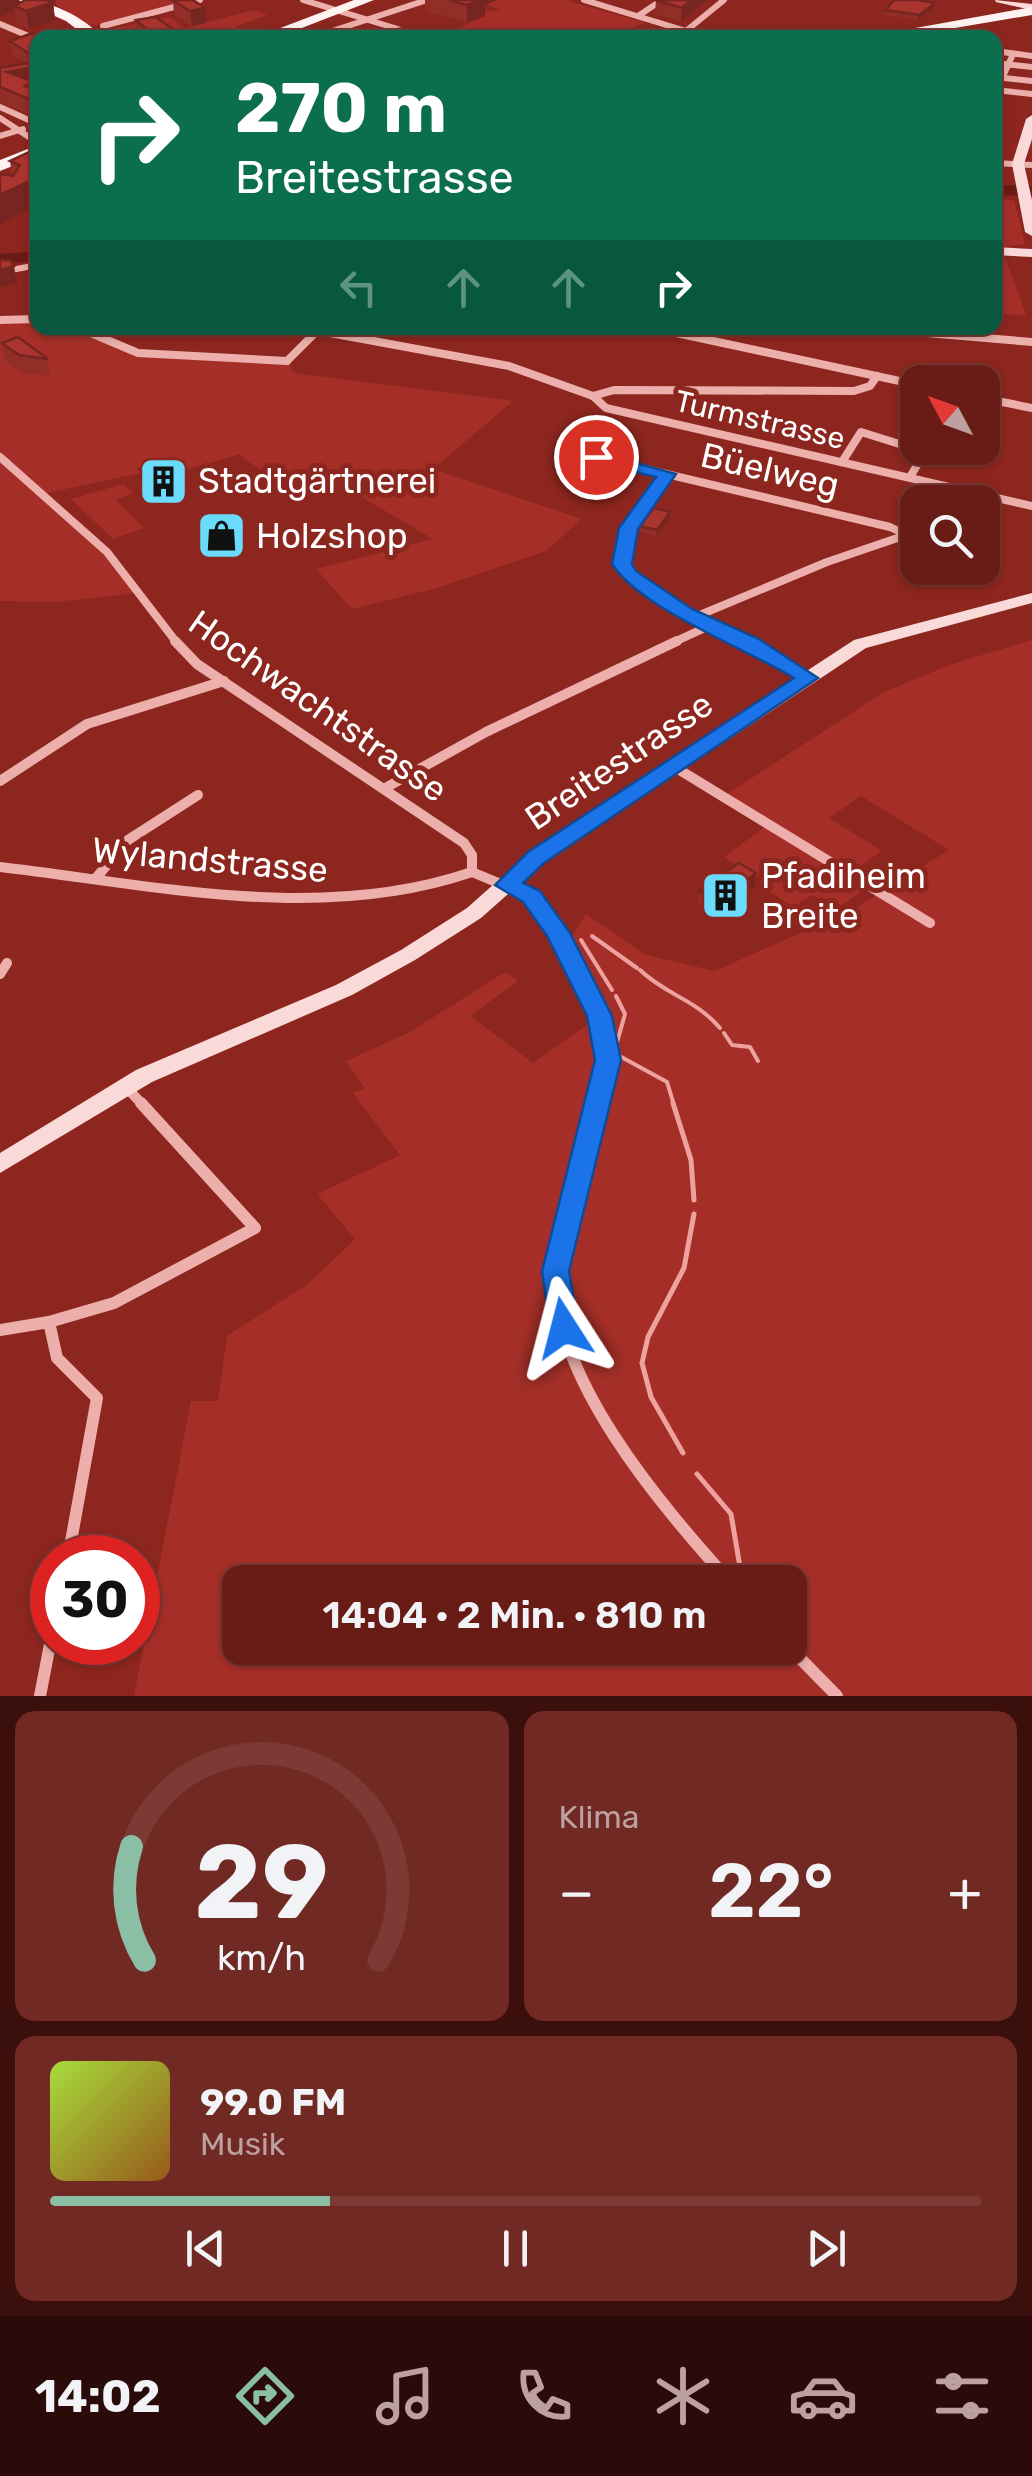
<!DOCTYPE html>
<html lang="de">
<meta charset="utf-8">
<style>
body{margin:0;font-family:Rubik,sans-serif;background:#712923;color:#f1f3f6;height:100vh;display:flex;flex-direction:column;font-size:38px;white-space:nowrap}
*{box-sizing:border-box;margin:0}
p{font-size:32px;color:#bda1a1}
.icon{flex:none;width:55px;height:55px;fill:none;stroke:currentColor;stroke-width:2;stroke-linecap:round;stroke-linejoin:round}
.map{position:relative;height:1696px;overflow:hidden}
.sheet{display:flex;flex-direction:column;gap:15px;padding:15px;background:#3a0f0c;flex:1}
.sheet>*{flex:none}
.guide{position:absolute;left:30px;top:30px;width:972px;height:305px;border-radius:20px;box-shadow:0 2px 8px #0004,0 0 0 2px #7c3a35;background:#0b6e4f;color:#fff;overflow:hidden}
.needle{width:65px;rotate:311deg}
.tools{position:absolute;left:900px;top:365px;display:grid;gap:20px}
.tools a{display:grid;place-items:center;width:100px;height:100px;border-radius:20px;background:#691c16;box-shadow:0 2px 8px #0004,0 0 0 2px #7c3a35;font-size:50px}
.speed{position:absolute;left:30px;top:1535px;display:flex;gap:20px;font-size:50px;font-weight:700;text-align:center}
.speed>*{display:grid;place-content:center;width:130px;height:130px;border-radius:50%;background:#691c16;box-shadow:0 2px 8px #0004,0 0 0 2px #7c3a35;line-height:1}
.speed .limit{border:15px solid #d22;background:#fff;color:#111}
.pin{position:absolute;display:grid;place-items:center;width:85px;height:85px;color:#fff;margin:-42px;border:5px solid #fff;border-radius:50%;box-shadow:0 2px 10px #0007}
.me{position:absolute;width:110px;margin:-55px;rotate:351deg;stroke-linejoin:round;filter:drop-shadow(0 0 8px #0008)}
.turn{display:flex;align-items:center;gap:35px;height:210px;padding:0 40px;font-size:45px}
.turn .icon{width:130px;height:130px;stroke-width:2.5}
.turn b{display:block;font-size:70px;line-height:85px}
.lanes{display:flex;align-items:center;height:95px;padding:0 40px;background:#0003;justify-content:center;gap:50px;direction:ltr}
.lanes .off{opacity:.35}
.big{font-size:75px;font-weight:600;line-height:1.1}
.sheet .widget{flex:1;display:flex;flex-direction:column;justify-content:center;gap:15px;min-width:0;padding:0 35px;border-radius:20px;background:#712923}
.sheet .dial{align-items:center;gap:0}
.dial svg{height:260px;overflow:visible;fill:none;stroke:#7c3a35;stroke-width:7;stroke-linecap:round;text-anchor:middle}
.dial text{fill:#f1f3f6;stroke:none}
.song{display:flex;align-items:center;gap:30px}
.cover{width:120px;height:120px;border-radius:15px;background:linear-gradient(135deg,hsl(80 70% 55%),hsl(30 70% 35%))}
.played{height:10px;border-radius:5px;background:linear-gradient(90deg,#8abfa5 30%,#7c3a35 30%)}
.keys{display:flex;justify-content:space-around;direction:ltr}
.heat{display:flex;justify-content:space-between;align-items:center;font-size:55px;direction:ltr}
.sheet .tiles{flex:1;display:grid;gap:15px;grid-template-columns:1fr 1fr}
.widget:last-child{grid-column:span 2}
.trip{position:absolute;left:222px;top:1565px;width:585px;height:100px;border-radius:20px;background:#691c16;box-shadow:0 2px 8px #0004,0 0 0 2px #7c3a35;font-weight:600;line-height:100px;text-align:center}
.menu{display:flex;height:160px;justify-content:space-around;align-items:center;background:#2a0b09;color:#bda1a1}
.menu .icon{width:70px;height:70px}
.menu .active{color:#8abfa5}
.menu b{font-size:45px;color:#f1f3f6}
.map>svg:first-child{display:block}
.green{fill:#a52f28;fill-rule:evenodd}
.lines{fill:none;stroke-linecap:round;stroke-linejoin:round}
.stream-far1{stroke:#eea29f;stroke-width:4}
.stream{stroke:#eea29f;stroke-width:5}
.river{fill:#6b1b15;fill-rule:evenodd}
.street-far3{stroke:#ecafab;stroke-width:6}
.street-far2{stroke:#ecafab;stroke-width:8}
.street-far1{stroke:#ecafab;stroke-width:10}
.street{stroke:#ecafab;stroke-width:12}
.secondary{fill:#f9dad8;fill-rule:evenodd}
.primary{fill:#fff3f1;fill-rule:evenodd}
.wall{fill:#922e28}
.shaded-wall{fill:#772520}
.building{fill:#aa352e;stroke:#772520;stroke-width:2.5}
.route{fill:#1a73e8;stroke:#114b97;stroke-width:2.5}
.labels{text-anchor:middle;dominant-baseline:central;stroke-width:10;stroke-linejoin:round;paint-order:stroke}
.far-street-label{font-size:30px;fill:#fff;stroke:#8c261e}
.street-label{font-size:35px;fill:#fff;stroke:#8c261e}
.poi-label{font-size:35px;fill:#fff;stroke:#8c261e;text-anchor:start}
</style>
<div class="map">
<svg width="1032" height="1696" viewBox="0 0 1032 1696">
<rect width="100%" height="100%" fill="#8c261e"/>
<g class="green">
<polygon points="57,0 190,0 90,27 53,2"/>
<path d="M 492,0 L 565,0 L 645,23 C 591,47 517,44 461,27 L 484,16 L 485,11 L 500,10 L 484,3 Z"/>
<polygon points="254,10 267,15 235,27 246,32 256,27 266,31 249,36 234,29 243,37 204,37 192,29 119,37 109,29 170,17 184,28"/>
<polygon points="995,199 1014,200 1025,244 995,248"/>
<polygon points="995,256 1005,257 1026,315 995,314"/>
<path d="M 37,319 L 38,328 L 79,328 L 125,350 L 287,361 L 294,373 L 513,401 L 433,469 L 582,519 L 546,551 L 437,588 L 352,609 L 316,569 L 433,539 L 314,469 C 284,483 263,476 240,454 L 185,470 L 178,465 L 47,493 L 102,548 L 137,593 L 55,602 L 0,601 L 0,320 Z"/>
<polygon points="123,484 134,493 116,500 144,528 113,539 71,499"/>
<path d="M 1032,640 L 1032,1696 L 134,1696 L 191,1401 L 218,1401 L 227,1336 L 309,1283 L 355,1239 L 317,1194 L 400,1155 L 353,1093 L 365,1088 L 346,1061 L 410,1032 L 505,972 L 518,981 L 470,1016 L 533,1063 L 600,1016 L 565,947 L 586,914 L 646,955 L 715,971 L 856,908 L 949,850 L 861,796 L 829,818 L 882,851 L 852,872 L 867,888 L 836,909 L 812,895 L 793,907 L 770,892 L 774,887 L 724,857 L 769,824 L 724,796 L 884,692 L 949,665 ZM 240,1582 L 790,1582 L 790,1648 L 240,1648 Z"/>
</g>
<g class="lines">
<g class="stream-far1">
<polyline points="592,936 637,968"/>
<polyline points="581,940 612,990"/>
<path d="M 640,970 C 666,995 695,999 720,1028"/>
<polyline points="616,996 625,1014 614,1053 667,1082 674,1105"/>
<polyline points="724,1033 732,1045 750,1047 758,1061"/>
</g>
<g class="stream">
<polyline points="673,1103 691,1160 694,1200"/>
<polyline points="683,1453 651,1397 642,1363 648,1337 684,1268 694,1214"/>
<polyline points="697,1474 731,1514 741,1573"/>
</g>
<g class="river">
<polygon points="995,185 1032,186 1032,196 995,195"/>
<polygon points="38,251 38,261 0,264 0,254"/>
</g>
<g class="street-far3">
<polyline points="303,0 427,38"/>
<polyline points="584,0 686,31"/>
<polyline points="638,16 662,0"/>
<polyline points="0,24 38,40"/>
<polyline points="103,26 200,0"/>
<polyline points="686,31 724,0"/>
<polyline points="311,38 427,0"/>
<polyline points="995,51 1032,56"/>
<polyline points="995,63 1032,67"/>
<polyline points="995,77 1032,81"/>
<polyline points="996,90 1032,94"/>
<polyline points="997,90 1013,54"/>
<polyline points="0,107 31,121 38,131"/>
<polyline points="0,118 38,143"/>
<polyline points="0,136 23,129"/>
<polyline points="995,163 1032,165"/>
<polyline points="0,272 38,265"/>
</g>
<g class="street-far2">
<polyline points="0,320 38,319"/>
<polyline points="79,328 138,353 287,361"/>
<polyline points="117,328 150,328"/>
<polyline points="303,328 509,366 593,396"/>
<polyline points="653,328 918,385"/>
<polyline points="867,328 1032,342"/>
<polyline points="287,361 318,330"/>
<polyline points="593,396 606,408 1032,506"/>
<polyline points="593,396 614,390 854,391 870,386 877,376"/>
<polyline points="982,398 1032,408"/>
<polyline points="561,449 890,527 907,535"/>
<polyline points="0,457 107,552 177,643"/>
<polyline points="842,462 861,432 925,452 910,477"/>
<polyline points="667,474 628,529 622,565 629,575 709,626 672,643"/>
<polyline points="695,617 827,562 918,531"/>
<polyline points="709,626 753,643"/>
</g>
<g class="street-far1">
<polyline points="175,641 197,664 464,843 472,855 472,872"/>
<polyline points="747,641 808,677"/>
<polyline points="673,766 930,923"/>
<polyline points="0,781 87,724 224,681"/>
<polyline points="387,787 486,732 677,641"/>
<path d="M 0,867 C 155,885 320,924 472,872"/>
<polyline points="472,872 532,897 576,962 596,1002 607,1042 600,1105"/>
<polyline points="96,878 128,840 198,795"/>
<polyline points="0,974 7,963"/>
<polyline points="125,1086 143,1105"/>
</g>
<g class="street">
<path d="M 600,1103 C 588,1158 562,1210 556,1266 C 547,1374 662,1506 730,1582"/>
<polyline points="49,1322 114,1303 255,1228 141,1103"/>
<polyline points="0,1330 49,1322 57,1358 97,1398 68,1558"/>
<polyline points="790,1648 837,1696"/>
<polyline points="40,1696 52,1634"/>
</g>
<g class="secondary">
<polygon points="995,0 1032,4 1032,10 996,2"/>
<polygon points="1032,115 1032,139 1024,164 1032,200 1032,236 1025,232 1012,164 1026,119"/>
<polygon points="995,247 1032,249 1032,257 995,255"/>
<polygon points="1032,593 1032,603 866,648 543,863 481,918 415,960 352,995 152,1082 0,1173 0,1153 136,1070 336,985 401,950 467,908 529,853 854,640"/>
</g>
<g class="primary">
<path d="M 18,0 C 51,0 80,15 104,38 L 88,38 L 66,21 Z"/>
<polygon points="354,0 374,0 276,38 254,38"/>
<polygon points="1032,7 1032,15 896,38 860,38"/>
<polygon points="38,145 38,156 0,171 0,160"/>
</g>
</g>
<g class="wall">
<polygon points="19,0 20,3 53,2 55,20 29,29 17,24 15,10 0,17"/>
<polygon points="173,0 205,8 206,23 192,26 174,14"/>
<polygon points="425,0 497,0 485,5 485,16 467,23 425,10"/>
<polygon points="656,0 707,0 681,22 655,14"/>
<polygon points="934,8 918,20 885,15 886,10"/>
<polygon points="136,20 176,31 177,38 138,38"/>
<polygon points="38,38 38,82 35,83 36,90 38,91 38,118 0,102 0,68 25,63 12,54 10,41"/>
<polygon points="38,148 0,224 12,176 10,161"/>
<polygon points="2,343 48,359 50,376 22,373 4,360"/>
<polygon points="139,469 186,481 151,491 141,480"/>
<polygon points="670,518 656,536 640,532 640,526"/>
<polygon points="756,873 755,887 715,915 698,904 699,891"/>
</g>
<g class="shaded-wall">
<polygon points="0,0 19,0 20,7 14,6 15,10 0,17"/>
<polygon points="470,0 497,0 485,5 485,16 467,23 467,5"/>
<polygon points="691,0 707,0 681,22 682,8"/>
<polygon points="53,2 55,20 29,29 26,11"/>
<polygon points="935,3 934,8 918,20 919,15"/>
<polygon points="205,8 206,23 192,26 190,11"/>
<polygon points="176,31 177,38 153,38 153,35"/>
<polygon points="38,66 38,82 35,83 37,97 7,72"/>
<polygon points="38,177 38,205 0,224 0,195"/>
<polygon points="14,266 17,283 0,287 0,270"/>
<polygon points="185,469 186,481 151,491 149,479"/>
<polygon points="670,512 670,518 656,536 657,530"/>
<polygon points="756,873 755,887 715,915 716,902"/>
</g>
<g class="building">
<polygon points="26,0 47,0 53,2 26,11 14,6"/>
<polygon points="173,0 193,0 205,8 190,11"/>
<polygon points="449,0 480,0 467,5"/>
<polygon points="655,0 691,0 682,8"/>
<polygon points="894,0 917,0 935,3 919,15 886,10"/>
<polygon points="155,17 176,31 153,35 136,20"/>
<polygon points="405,28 410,38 366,38 364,33"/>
<polygon points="33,33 40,38 38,38 38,53 28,53 10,41"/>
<polygon points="38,61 38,66 7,72 34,82 25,86 38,91 38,103 0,87 0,68"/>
<polygon points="38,148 38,177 0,195 0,174 13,176 20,165 10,161"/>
<polygon points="0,260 10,260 14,266 0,270"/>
<polygon points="18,337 48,359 19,355 2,343"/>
<polygon points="174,458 185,469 149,479 139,469"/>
<polygon points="654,508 670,512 657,530 640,526"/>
<polygon points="739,863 756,873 716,902 699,891"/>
</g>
<path class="route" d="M 596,452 L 676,474 L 638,529 L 632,564 L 636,571 L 692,609 L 759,639 L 818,678 L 544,863 L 523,883 L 540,891 L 570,933 L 612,1016 L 621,1060 L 569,1271 L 579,1328 L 574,1336 L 554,1336 L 550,1328 L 542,1271 L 595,1060 L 587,1016 L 547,936 L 523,902 L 495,885 L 528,852 L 794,678 C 745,648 641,609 612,564 L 619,528 L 656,477 L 590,461 L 590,453 Z"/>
<defs>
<symbol id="building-square" viewBox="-11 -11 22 22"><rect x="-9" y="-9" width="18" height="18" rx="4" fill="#6bdbfb" stroke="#8c261e"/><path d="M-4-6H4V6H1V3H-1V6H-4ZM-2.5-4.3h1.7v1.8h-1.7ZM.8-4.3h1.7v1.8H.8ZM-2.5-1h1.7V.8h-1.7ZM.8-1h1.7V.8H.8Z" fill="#111"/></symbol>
<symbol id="shop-square" viewBox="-11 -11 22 22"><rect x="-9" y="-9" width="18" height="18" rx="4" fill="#6bdbfb" stroke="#8c261e"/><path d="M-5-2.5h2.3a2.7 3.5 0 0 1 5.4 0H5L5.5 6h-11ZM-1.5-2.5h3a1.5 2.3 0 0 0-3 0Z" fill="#111"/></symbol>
</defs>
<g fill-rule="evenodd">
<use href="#building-square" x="136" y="454" width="55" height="55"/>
<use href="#shop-square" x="194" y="508" width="55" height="55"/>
<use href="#building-square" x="698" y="868" width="55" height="55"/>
</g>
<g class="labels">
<g class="far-street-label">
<text transform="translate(760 420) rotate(13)">Turmstrasse</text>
</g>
<g class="street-label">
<text transform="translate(770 470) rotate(13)">Büelweg</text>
<text transform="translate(318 706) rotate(35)">Hochwachtstrasse</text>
<text transform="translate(619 761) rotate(-34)">Breitestrasse</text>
<text transform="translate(210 860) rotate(5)">Wylandstrasse</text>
</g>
<g class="poi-label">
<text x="198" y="481">Stadtgärtnerei</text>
<text x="256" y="536">Holzshop</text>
<text x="761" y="876">Pfadiheim<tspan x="761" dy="40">Breite</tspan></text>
</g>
</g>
</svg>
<div class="tools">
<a><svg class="needle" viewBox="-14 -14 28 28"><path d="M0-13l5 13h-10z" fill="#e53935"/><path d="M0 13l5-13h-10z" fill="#bda1a1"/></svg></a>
<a><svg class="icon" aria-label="search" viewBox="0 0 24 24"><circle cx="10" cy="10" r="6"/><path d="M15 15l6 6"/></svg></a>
</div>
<div class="speed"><div class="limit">30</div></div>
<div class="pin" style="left:596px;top:457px;background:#d93025"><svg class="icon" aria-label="arrive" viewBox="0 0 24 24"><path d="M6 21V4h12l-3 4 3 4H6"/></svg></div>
<svg class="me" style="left:564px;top:1328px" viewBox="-20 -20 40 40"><path d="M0-17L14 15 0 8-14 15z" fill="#1a73e8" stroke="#fff" stroke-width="4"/></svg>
<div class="trip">14:04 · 2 Min. · 810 m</div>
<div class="guide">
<div class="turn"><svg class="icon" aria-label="right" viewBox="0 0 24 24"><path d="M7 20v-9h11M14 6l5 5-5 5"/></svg><div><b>270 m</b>Breitestrasse</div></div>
<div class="lanes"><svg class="icon off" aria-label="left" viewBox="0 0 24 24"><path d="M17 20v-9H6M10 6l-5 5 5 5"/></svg><svg class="icon off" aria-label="ahead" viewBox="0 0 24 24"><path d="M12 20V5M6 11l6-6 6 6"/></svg><svg class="icon off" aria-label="ahead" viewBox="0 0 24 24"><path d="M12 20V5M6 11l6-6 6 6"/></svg><svg class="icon" aria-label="right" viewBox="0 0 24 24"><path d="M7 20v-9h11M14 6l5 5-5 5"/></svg></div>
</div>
</div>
<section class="sheet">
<div class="tiles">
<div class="widget dial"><svg viewBox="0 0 100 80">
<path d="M14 69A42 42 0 1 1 86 69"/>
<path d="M14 69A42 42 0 0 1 10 34" stroke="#8abfa5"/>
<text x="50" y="56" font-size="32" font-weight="700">29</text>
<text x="50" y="72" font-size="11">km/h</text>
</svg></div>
<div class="widget"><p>Klima</p>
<div class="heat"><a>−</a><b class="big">22°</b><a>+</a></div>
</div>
<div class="widget">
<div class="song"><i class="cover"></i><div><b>99.0 FM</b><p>Musik</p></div></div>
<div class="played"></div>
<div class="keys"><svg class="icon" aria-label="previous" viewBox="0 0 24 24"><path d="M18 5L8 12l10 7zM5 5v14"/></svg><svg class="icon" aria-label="pause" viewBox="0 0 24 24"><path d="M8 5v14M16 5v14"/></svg><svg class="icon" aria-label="next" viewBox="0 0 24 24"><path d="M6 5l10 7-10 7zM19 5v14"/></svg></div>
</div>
</div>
</section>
<nav class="menu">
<b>14:02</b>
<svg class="icon active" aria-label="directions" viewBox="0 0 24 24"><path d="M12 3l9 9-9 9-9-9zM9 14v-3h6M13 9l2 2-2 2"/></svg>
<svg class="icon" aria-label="music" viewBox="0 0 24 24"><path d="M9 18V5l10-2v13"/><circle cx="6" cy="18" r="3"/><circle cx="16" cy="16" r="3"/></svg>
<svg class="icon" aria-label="phone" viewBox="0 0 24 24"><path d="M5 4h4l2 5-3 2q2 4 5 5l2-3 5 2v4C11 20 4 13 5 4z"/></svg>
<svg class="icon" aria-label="climate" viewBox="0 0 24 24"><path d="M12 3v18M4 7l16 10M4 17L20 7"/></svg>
<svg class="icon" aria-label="car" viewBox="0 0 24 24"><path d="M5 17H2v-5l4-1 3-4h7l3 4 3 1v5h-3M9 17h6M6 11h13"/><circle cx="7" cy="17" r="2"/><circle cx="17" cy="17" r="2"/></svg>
<svg class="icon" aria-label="filters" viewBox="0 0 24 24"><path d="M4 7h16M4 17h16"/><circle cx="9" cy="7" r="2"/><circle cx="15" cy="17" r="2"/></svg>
</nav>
